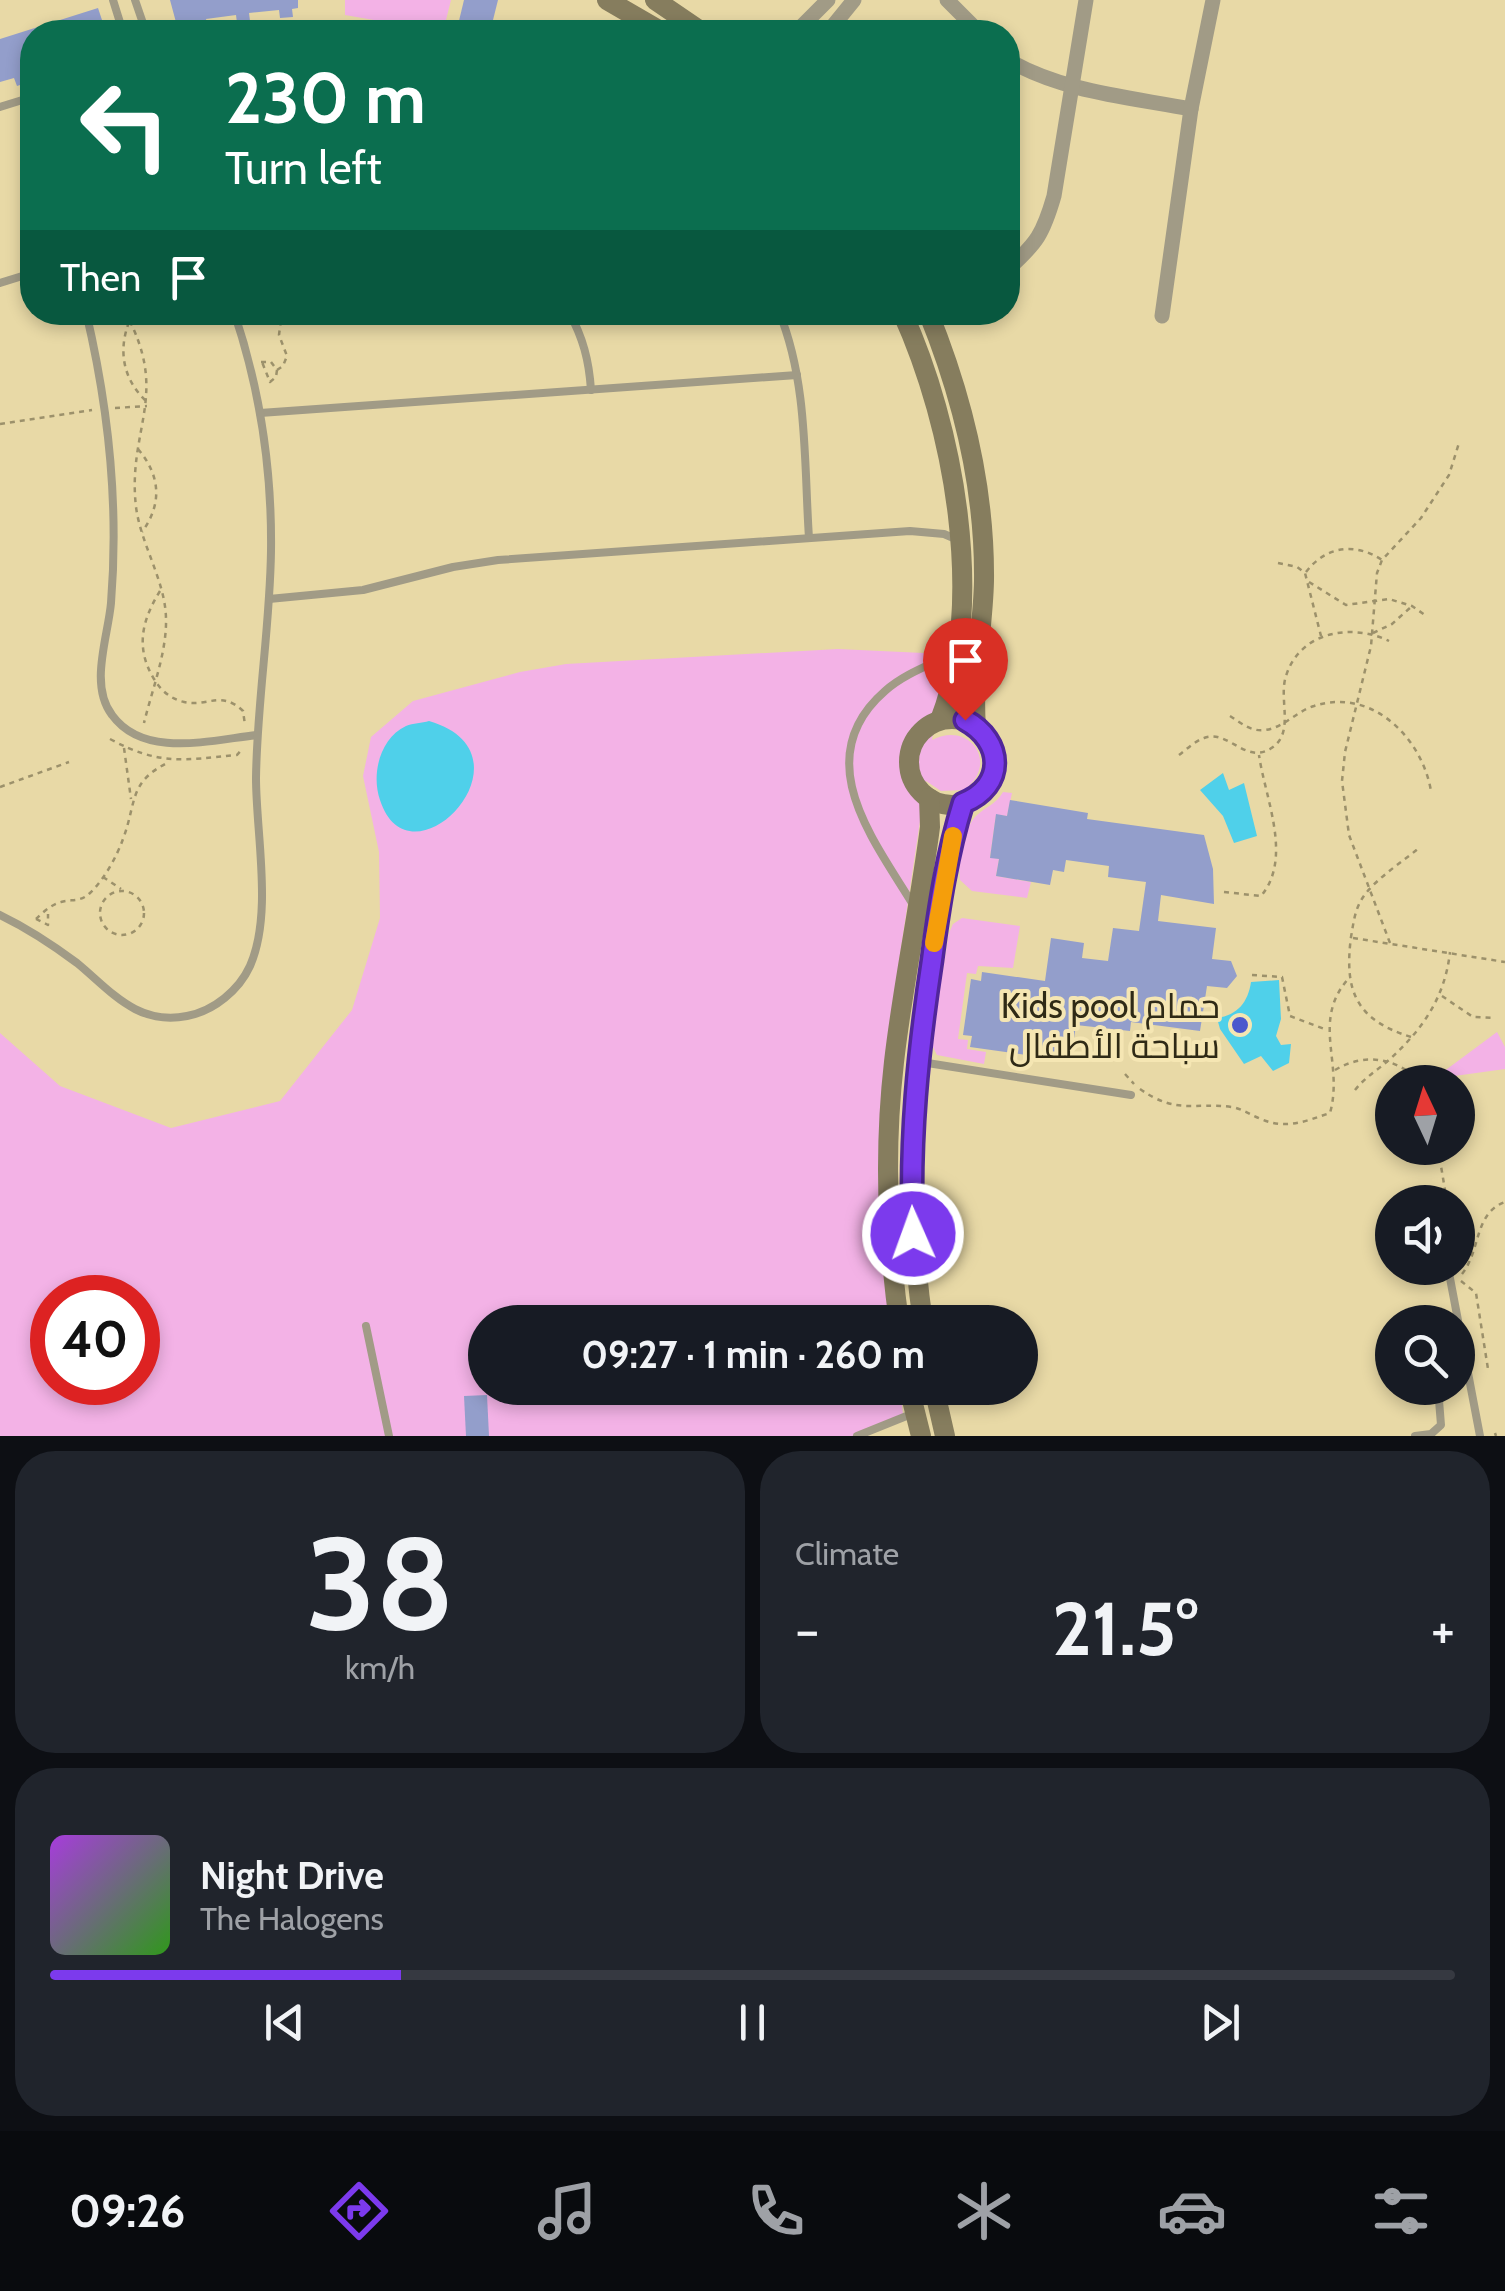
<!DOCTYPE html>
<meta charset="utf-8">
<style>
body{margin:0;font-family:Cabin,Cairo,sans-serif;background:#20242c;color:#f1f3f6;height:100vh;display:flex;flex-direction:column;font-size:38px;white-space:nowrap}
*{box-sizing:border-box;margin:0}
p{font-size:32px;color:#9ea1a6}
.icon{flex:none;width:55px;height:55px;fill:none;stroke:currentColor;stroke-width:2;stroke-linecap:round;stroke-linejoin:round}
.map{position:relative;height:1436px;overflow:hidden}
.side{display:flex;flex-direction:column;gap:15px;padding:15px;background:#0d0f14;flex:1}
.side>*{flex:none}
.guide{position:absolute;left:20px;top:20px;width:1000px;height:305px;border-radius:40px;box-shadow:0 5px 15px #0003;background:#0b6e4f;color:#fff;overflow:hidden}
.needle{width:65px;rotate:356deg}
.tools{position:absolute;left:1375px;top:1065px;display:grid;gap:20px}
.tools a{display:grid;place-items:center;width:100px;height:100px;border-radius:50%;background:#171b24;box-shadow:0 5px 15px #0003;font-size:50px}
.speed{position:absolute;left:30px;top:1275px;display:flex;gap:20px;font-size:50px;font-weight:700;text-align:center}
.speed>*{display:grid;place-content:center;width:130px;height:130px;border-radius:50%;background:#171b24;box-shadow:0 5px 15px #0003;line-height:1}
.speed .limit{border:15px solid #d22;background:#fff;color:#111}
.pin{position:absolute;display:grid;place-items:center;width:85px;height:85px;color:#fff;margin:-102px -42px;border-radius:50% 50% 50% 0;rotate:-45deg;box-shadow:0 0 10px #0007}
.pin .icon{rotate:45deg}
.me{position:absolute;width:110px;margin:-55px;rotate:358deg;stroke-linejoin:round;filter:drop-shadow(0 0 8px #0008)}
.turn{display:flex;align-items:center;gap:35px;height:210px;padding:0 40px;font-size:45px}
.turn .icon{width:130px;height:130px;stroke-width:2.5}
.turn b{display:block;font-size:70px;line-height:85px}
.then{display:flex;align-items:center;height:95px;padding:0 40px;background:#0003;gap:20px;font-size:38px}
.big{font-size:75px;font-weight:800;line-height:1.1}
.side .card{flex:1;display:flex;flex-direction:column;justify-content:center;gap:15px;min-width:0;padding:0 35px;border-radius:40px;background:#20242c}
.side .dial{align-items:center;gap:0}
.dial b{font-size:130px;line-height:1}
.song{display:flex;align-items:center;gap:30px}
.cover{width:120px;height:120px;border-radius:15px;background:linear-gradient(135deg,hsl(280 70% 55%),hsl(110 70% 35%))}
.played{height:10px;border-radius:5px;background:linear-gradient(90deg,#7c3aed 25%,#363941 25%)}
.keys{display:flex;justify-content:space-around;direction:ltr}
.heat{display:flex;justify-content:space-between;align-items:center;font-size:55px;direction:ltr}
.side .tiles{flex:1;display:grid;gap:15px;grid-template-columns:1fr 1fr}
.card:last-child{grid-column:span 2}
.trip{position:absolute;left:468px;top:1305px;width:570px;height:100px;border-radius:50px;background:#171b24;box-shadow:0 5px 15px #0003;font-weight:800;line-height:100px;text-align:center}
.tab-bar{display:flex;height:160px;justify-content:space-around;align-items:center;background:#090b0e;color:#9ea1a6}
.tab-bar .icon{width:70px;height:70px}
.tab-bar .on{color:#7c3aed}
.tab-bar b{font-size:45px;color:#f1f3f6}
.map>svg:first-child{display:block}
.green{fill:#f3b2e6;fill-rule:evenodd}
.water{fill:#4fd0ea}
.building{fill:#939ecb}
.lines{fill:none;stroke-linecap:round;stroke-linejoin:round}
.path{stroke:#9c916b;stroke-width:2.5;stroke-dasharray:5 5;stroke-linecap:butt}
.lane{stroke:#a19b86;stroke-width:8}
.street{stroke:#a19b86;stroke-width:15}
.secondary{stroke:#867d5e;stroke-width:20}
.route-casing{stroke:#51269a;stroke-width:25}
.route{stroke:#7c3aed;stroke-width:18}
.slow{stroke:#f59e0b;stroke-width:18}
.poi-dot{fill:#4c58cd;stroke:#f5e6b3;stroke-width:4}
.labels{text-anchor:middle;dominant-baseline:central;stroke-width:8;stroke-linejoin:round;paint-order:stroke}
.poi-label{font-size:35px;fill:#2f2a16;stroke:#f5e6b3;text-anchor:end}
</style>
<div class="map">
<svg width="1505" height="1436" viewBox="0 0 1505 1436">
<rect width="100%" height="100%" fill="#e8d9a6"/>
<g class="green">
<polygon points="345,0 451,0 443,32 345,15"/>
<path d="M 838,649 L 945,654 L 932,740 C 970,720 1000,764 964,790 L 941,791 L 926,781 L 885,1055 L 878,1221 L 892,1322 L 485,1322 L 485,1388 L 900,1388 L 903,1414 L 857,1436 L 0,1436 L 0,1033 L 60,1086 L 171,1128 L 280,1101 L 352,1010 L 380,918 L 379,852 L 363,776 L 371,737 L 413,701 L 520,672 L 566,664 ZM 52,1298 L 138,1298 L 138,1382 L 52,1382 Z"/>
<path d="M 1003,792 L 1012,793 L 1007,816 L 996,815 L 990,857 L 999,859 L 996,876 L 1031,882 L 1027,898 L 972,891 L 960,880 C 958,861 963,828 977,815 C 987,806 996,804 1003,792 Z"/>
<polygon points="962,918 1020,926 1013,968 978,966 976,974 967,973 958,1039 968,1040 967,1049 986,1052 984,1064 937,1055 931,1043 949,933 953,924"/>
<polygon points="1497,1032 1505,1047 1505,1069 1440,1078 1439,1075"/>
</g>
<g class="water">
<path d="M 429,721 C 542,754 410,893 380,800 C 371,774 380,738 406,726 C 413,723 422,723 429,721 Z"/>
<polygon points="1223,773 1229,790 1244,783 1257,836 1234,843 1223,816 1200,790"/>
<path d="M 1279,980 L 1281,1019 L 1276,1036 L 1281,1045 L 1291,1044 L 1289,1063 L 1273,1071 L 1261,1056 L 1244,1064 L 1220,1029 L 1217,1018 C 1238,1015 1248,1002 1251,982 Z"/>
</g>
<g class="building">
<polygon points="170,0 298,0 298,8 292,9 293,17 280,18 279,10 249,13 250,21 237,23 236,15 206,19 208,27 196,30 193,22 177,26"/>
<polygon points="464,0 498,0 490,32 457,29"/>
<polygon points="98,8 106,32 32,32 32,81 17,86 14,78 0,82 0,39"/>
<polygon points="1010,800 1088,813 1087,819 1204,835 1213,869 1214,904 1161,895 1158,921 1216,928 1212,959 1231,961 1237,976 1227,988 1207,986 1200,1031 1131,1022 1130,1031 1076,1025 1072,1052 1062,1051 1061,1060 970,1047 972,1036 963,1035 971,979 981,981 982,972 1045,981 1051,938 1084,943 1082,958 1108,961 1113,928 1139,931 1146,882 1108,877 1109,866 1066,860 1064,872 1053,870 1050,885 996,876 999,859 990,858 996,814 1007,816"/>
<polygon points="487,1395 489,1436 466,1436 464,1396"/>
</g>
<g class="lines">
<g class="path">
<path d="M 125,312 C 171,395 127,428 136,507 C 141,545 165,580 166,618 C 167,652 152,690 144,723"/>
<path d="M 129,322 C 118,351 123,379 146,401"/>
<path d="M 261,362 C 265,362 268,362 271,362 L 277,370 L 276,377 L 270,382 L 262,362"/>
<polyline points="277,370 283,366 287,356 279,335 282,312"/>
<polyline points="115,408 147,406"/>
<polyline points="0,424 92,410"/>
<path d="M 138,449 C 160,475 163,503 142,532"/>
<polyline points="1278,563 1297,567 1305,573 1321,636"/>
<path d="M 1306,572 C 1326,546 1355,542 1382,560"/>
<polyline points="1309,582 1346,605 1389,599 1412,606 1425,615"/>
<path d="M 160,591 C 142,620 135,648 154,679 C 161,691 171,699 184,702 C 208,707 221,690 243,711 L 245,725"/>
<polyline points="1373,633 1392,624 1411,607"/>
<path d="M 1230,716 C 1241,723 1251,732 1265,730 C 1283,728 1297,711 1314,706 C 1372,687 1422,738 1431,791"/>
<path d="M 110,739 C 160,766 184,760 237,755 L 243,748"/>
<polyline points="124,748 131,799"/>
<path d="M 1179,755 C 1187,749 1195,741 1204,738 C 1228,729 1245,764 1270,749 C 1296,734 1278,700 1286,676 C 1300,631 1352,623 1389,641"/>
<polyline points="0,787 69,762"/>
<polyline points="103,877 121,889"/>
<circle cx="122" cy="913" r="22"/>
<path d="M 1224,892 L 1261,896 C 1293,858 1265,798 1259,755"/>
<path d="M 36,919 C 42,913 52,904 61,902 C 72,899 81,902 90,893 C 104,880 117,856 123,839 C 137,802 128,782 169,762"/>
<polyline points="36,919 48,925 48,914"/>
<polyline points="1353,938 1505,962"/>
<polyline points="1390,943 1349,835 1342,781 1345,752 1371,646 1377,573 1382,560 1421,518 1449,475 1459,443"/>
<polyline points="1252,975 1282,977 1290,1016 1327,1030"/>
<polyline points="1442,996 1473,1017 1495,1018"/>
<path d="M 1411,1037 C 1356,1020 1344,991 1351,937 C 1354,920 1355,907 1366,893 C 1380,876 1402,862 1419,848"/>
<path d="M 1335,1070 C 1365,1052 1397,1058 1421,1082"/>
<polyline points="1125,1074 1134,1084"/>
<path d="M 1140,1089 C 1177,1115 1193,1102 1232,1107 C 1242,1109 1251,1115 1261,1119 C 1286,1130 1306,1121 1330,1113 C 1344,1063 1311,1022 1348,979"/>
<path d="M 1355,1090 C 1365,1077 1378,1070 1390,1059 C 1423,1029 1445,997 1450,952"/>
<polyline points="1438,1148 1447,1202"/>
<polyline points="1384,1215 1392,1214"/>
<path d="M 1462,1274 C 1481,1250 1474,1213 1505,1202"/>
<polyline points="1461,1281 1476,1293 1488,1369"/>
<polyline points="1495,1433 1496,1436"/>
</g>
<g class="lane">
<polyline points="113,0 123,32"/>
<polyline points="135,0 146,32"/>
<polyline points="0,107 32,97"/>
<polyline points="0,283 32,273"/>
<path d="M 86,312 C 109,409 119,504 111,603 C 108,637 89,685 112,715 C 144,759 211,740 257,735"/>
<path d="M 569,312 C 583,338 589,360 591,390"/>
<path d="M 779,312 C 808,382 804,465 809,538"/>
<polyline points="260,413 797,375"/>
<polyline points="269,599 363,590 453,567 498,560 910,531 944,534 958,540"/>
<path d="M 912,903 C 873,839 808,758 885,691 C 904,674 930,665 952,654"/>
<path d="M 0,915 C 27,928 53,945 77,963 C 111,991 137,1026 187,1016 C 214,1011 239,990 250,966 C 273,914 256,834 256,778 C 257,702 270,627 271,551 C 272,471 260,389 234,312"/>
<polyline points="921,1062 1131,1095"/>
<polyline points="1449,1273 1480,1436"/>
<polyline points="366,1326 389,1436"/>
<polyline points="857,1436 914,1413"/>
<polyline points="1415,1436 1431,1434 1441,1425 1438,1388"/>
</g>
<g class="street">
<polyline points="947,0 979,32"/>
<polyline points="796,32 828,0"/>
<polyline points="828,32 854,0"/>
<path d="M 1008,60 C 1063,92 1129,97 1191,109"/>
<path d="M 1008,269 C 1037,243 1043,234 1054,196 L 1086,0"/>
<polyline points="1162,316 1191,109 1213,0"/>
</g>
<g class="secondary">
<polyline points="607,0 662,32"/>
<polyline points="655,0 702,32"/>
<path d="M 902,312 C 954,426 986,601 940,720"/>
<path d="M 928,312 C 963,398 985,488 984,581 C 983,630 972,677 976,726"/>
<circle cx="952" cy="762" r="43"/>
<path d="M 899,1322 C 887,1236 884,1149 894,1062 C 903,983 920,905 930,827 L 929,798"/>
<path d="M 923,1322 C 905,1203 913,1088 930,969 C 938,913 946,857 963,803"/>
<polyline points="909,1388 921,1436"/>
<polyline points="934,1388 945,1436"/>
</g>
</g>
<g class="lines">
<defs>
<path id="route" d="M 913,1234 C 909,1140 918,1052 932,960 C 939,907 947,854 963,803 C 1006,786 1004,741 965,720"/>
</defs>
<use href="#route" class="route-casing"/>
<use href="#route" class="route"/>
<polyline class="slow" points="934,943 953,836"/>
</g>
<circle class="poi-dot" cx="1240" cy="1025" r="10"/>
<g class="labels">
<g class="poi-label">
<text x="1220" y="1005">Kids pool حمام<tspan x="1220" dy="40">سباحة الأطفال</tspan></text>
</g>
</g>
</svg>
<div class="tools">
<a><svg class="needle" viewBox="-14 -14 28 28"><path d="M0-13l5 13h-10z" fill="#e53935"/><path d="M0 13l5-13h-10z" fill="#9ea1a6"/></svg></a>
<a><svg class="icon" aria-label="sound" viewBox="0 0 24 24"><path d="M4 9h4l5-4v14l-5-4H4zM17 9q2 3 0 6"/></svg></a>
<a><svg class="icon" aria-label="search" viewBox="0 0 24 24"><circle cx="10" cy="10" r="6"/><path d="M15 15l6 6"/></svg></a>
</div>
<div class="speed"><div class="limit">40</div></div>
<div class="pin" style="left:965px;top:720px;background:#d93025"><svg class="icon" aria-label="arrive" viewBox="0 0 24 24"><path d="M6 21V4h12l-3 4 3 4H6"/></svg></div>
<svg class="me" style="left:913px;top:1234px" viewBox="-20 -20 40 40"><circle r="17" fill="#7c3aed" stroke="#fff" stroke-width="3"/><path d="M0-11L8 9 0 5-8 9z" fill="#fff"/></svg>
<div class="trip">09:27 · 1 min · 260 m</div>
<div class="guide">
<div class="turn"><svg class="icon" aria-label="left" viewBox="0 0 24 24"><path d="M17 20v-9H6M10 6l-5 5 5 5"/></svg><div><b>230 m</b>Turn left</div></div>
<div class="then">Then<svg class="icon" aria-label="arrive" viewBox="0 0 24 24"><path d="M6 21V4h12l-3 4 3 4H6"/></svg></div>
</div>
</div>
<section class="side">
<div class="tiles">
<div class="card dial"><b>38</b><p>km/h</p></div>
<div class="card"><p>Climate</p>
<div class="heat"><a>−</a><b class="big">21.5°</b><a>+</a></div>
</div>
<div class="card">
<div class="song"><i class="cover"></i><div><b>Night Drive</b><p>The Halogens</p></div></div>
<div class="played"></div>
<div class="keys"><svg class="icon" aria-label="previous" viewBox="0 0 24 24"><path d="M18 5L8 12l10 7zM5 5v14"/></svg><svg class="icon" aria-label="pause" viewBox="0 0 24 24"><path d="M8 5v14M16 5v14"/></svg><svg class="icon" aria-label="next" viewBox="0 0 24 24"><path d="M6 5l10 7-10 7zM19 5v14"/></svg></div>
</div>
</div>
</section>
<nav class="tab-bar">
<b>09:26</b>
<svg class="icon on" aria-label="directions" viewBox="0 0 24 24"><path d="M12 3l9 9-9 9-9-9zM9 14v-3h6M13 9l2 2-2 2"/></svg>
<svg class="icon" aria-label="music" viewBox="0 0 24 24"><path d="M9 18V5l10-2v13"/><circle cx="6" cy="18" r="3"/><circle cx="16" cy="16" r="3"/></svg>
<svg class="icon" aria-label="phone" viewBox="0 0 24 24"><path d="M5 4h4l2 5-3 2q2 4 5 5l2-3 5 2v4C11 20 4 13 5 4z"/></svg>
<svg class="icon" aria-label="climate" viewBox="0 0 24 24"><path d="M12 3v18M4 7l16 10M4 17L20 7"/></svg>
<svg class="icon" aria-label="car" viewBox="0 0 24 24"><path d="M5 17H2v-5l4-1 3-4h7l3 4 3 1v5h-3M9 17h6M6 11h13"/><circle cx="7" cy="17" r="2"/><circle cx="17" cy="17" r="2"/></svg>
<svg class="icon" aria-label="filters" viewBox="0 0 24 24"><path d="M4 7h16M4 17h16"/><circle cx="9" cy="7" r="2"/><circle cx="15" cy="17" r="2"/></svg>
</nav>
